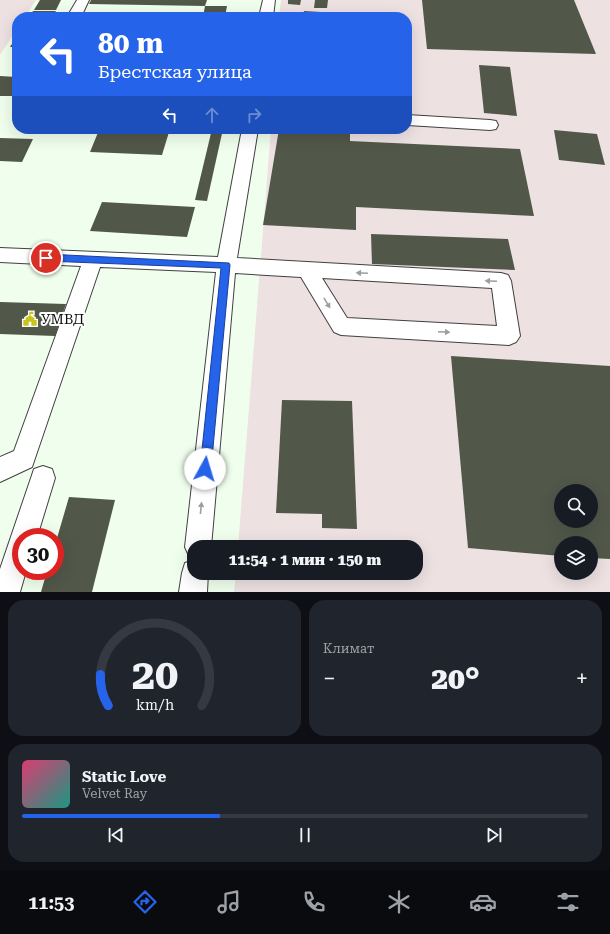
<!DOCTYPE html>
<html lang="ru">
<meta charset="utf-8">
<style>
body{margin:0;font-family:"Roboto Serif",serif;background:#20242c;color:#f1f3f6;height:100vh;display:flex;flex-direction:column;font-size:15px;white-space:nowrap}
*{box-sizing:border-box;margin:0}
p{font-size:13px;color:#9ea1a6}
.icon{flex:none;width:22px;height:22px;fill:none;stroke:currentColor;stroke-width:2;stroke-linecap:round;stroke-linejoin:round}
.map{position:relative;height:592px;overflow:hidden}
.panel{display:flex;flex-direction:column;gap:8px;padding:8px;background:#0d0f14;flex:1}
.panel>*{flex:none}
.hud{position:absolute;left:12px;top:12px;width:400px;height:122px;border-radius:16px;box-shadow:0 4px 16px #0002;background:#2563eb;color:#fff;overflow:hidden}
.controls{position:absolute;left:554px;top:484px;display:grid;gap:8px}
.controls a{display:grid;place-items:center;width:44px;height:44px;border-radius:50%;background:#171b24;box-shadow:0 4px 16px #0002;font-size:20px}
.speed{position:absolute;left:12px;top:528px;display:flex;gap:8px;font-size:20px;font-weight:700;text-align:center}
.speed>*{display:grid;place-content:center;width:52px;height:52px;border-radius:50%;background:#171b24;box-shadow:0 4px 16px #0002;line-height:1}
.speed .limit{border:6px solid #d22;background:#fff;color:#111}
.pin{position:absolute;display:grid;place-items:center;width:34px;height:34px;color:#fff;margin:-17px;border:2px solid #fff;border-radius:50%;box-shadow:0 1px 4px #0007}
.me{position:absolute;width:44px;margin:-22px;rotate:6deg;stroke-linejoin:round;filter:drop-shadow(0 0 3px #0008)}
.turn{display:flex;align-items:center;gap:14px;height:84px;padding:0 20px;font-size:18px}
.turn .icon{width:52px;height:52px;stroke-width:2.5}
.turn b{display:block;font-size:28px;line-height:34px}
.lanes{display:flex;align-items:center;height:38px;padding:0 20px;background:#0003;justify-content:center;gap:20px;direction:ltr}
.lanes .off{opacity:.35}
.big{font-size:30px;font-weight:800;line-height:1.1}
.panel .widget{flex:1;display:flex;flex-direction:column;justify-content:center;gap:6px;min-width:0;padding:0 14px;border-radius:16px;background:#20242c}
.panel .dial{align-items:center;gap:0}
.dial svg{height:104px;overflow:visible;fill:none;stroke:#363941;stroke-width:7;stroke-linecap:round;text-anchor:middle}
.dial text{fill:#f1f3f6;stroke:none}
.song{display:flex;align-items:center;gap:12px}
.cover{width:48px;height:48px;border-radius:6px;background:linear-gradient(135deg,hsl(340 70% 55%),hsl(170 70% 35%))}
.played{height:4px;border-radius:2px;background:linear-gradient(90deg,#2563eb 35%,#363941 35%)}
.keys{display:flex;justify-content:space-around;direction:ltr}
.heat{display:flex;justify-content:space-between;align-items:center;font-size:22px;direction:ltr}
.panel .tiles{flex:1;display:grid;gap:8px;grid-template-columns:1fr 1fr}
.widget:last-child{grid-column:span 2}
.trip{position:absolute;left:187px;top:540px;width:236px;height:40px;border-radius:16px;background:#171b24;box-shadow:0 4px 16px #0002;font-weight:800;line-height:40px;text-align:center}
.tab-bar{display:flex;height:64px;justify-content:space-around;align-items:center;background:#090b0e;color:#9ea1a6}
.tab-bar .icon{width:28px;height:28px}
.tab-bar .active{color:#2563eb}
.tab-bar b{font-size:18px;color:#f1f3f6}
.map>svg:first-child{display:block}
.industrial{fill:#ede1e2;fill-rule:evenodd}
.building{fill:#515749;fill-rule:evenodd}
.lines{fill:none;stroke-linecap:round;stroke-linejoin:round}
.minor-casing{stroke:#404040;stroke-width:2}
.minor{fill:#fff;fill-rule:evenodd}
.oneway{fill:#9e9e9e}
.route{fill:#2563eb;stroke:#184099}
.labels{text-anchor:middle;dominant-baseline:central;stroke-width:4;stroke-linejoin:round;paint-order:stroke}
.poi-label{font-size:14px;fill:#0d0d0d;stroke:#fff;text-anchor:start}
</style>
<div class="map">
<svg width="610" height="592" viewBox="0 0 610 592">
<rect width="100%" height="100%" fill="#f0ffed"/>
<g class="industrial">
<polygon points="0,0 36,0 25,17 17,17 17,29 0,55"/>
<path d="M 281,0 L 610,0 L 610,592 L 234,592 L 236,573 L 416,573 L 416,547 L 238,547 L 271,129 L 407,129 L 407,17 L 279,17 ZM 561,491 L 591,491 L 591,521 L 561,521 ZM 561,543 L 591,543 L 591,573 L 561,573 Z"/>
</g>
<g class="building">
<polygon points="40,0 61,0 56,10 34,10"/>
<polygon points="91,0 207,0 205,6 89,4"/>
<polygon points="288,0 301,0 300,5 288,4"/>
<polygon points="315,0 328,0 327,8 314,8"/>
<polygon points="422,0 574,0 596,54 427,49"/>
<polygon points="205,6 227,6 225,17 203,17"/>
<polygon points="33,11 56,11 52,17 29,17"/>
<polygon points="304,11 321,12 320,17 303,17"/>
<polygon points="17,36 17,47 10,47"/>
<polygon points="479,65 510,67 517,116 484,113"/>
<polygon points="0,76 17,77 17,96 0,96"/>
<polygon points="212,129 223,129 207,201 195,200"/>
<polygon points="279,129 350,130 350,141 520,149 534,216 356,207 356,230 263,225"/>
<polygon points="99,130 169,132 162,155 90,152"/>
<polygon points="554,130 597,134 605,165 559,160"/>
<polygon points="0,138 33,139 22,162 0,161"/>
<polygon points="102,202 195,207 187,237 90,231"/>
<polygon points="371,234 508,239 515,270 372,264"/>
<polygon points="0,302 66,304 55,336 0,334"/>
<path d="M 451,356 L 610,366 L 610,559 L 591,558 L 591,543 L 561,543 L 561,556 L 468,548 ZM 561,491 L 591,491 L 591,521 L 561,521 Z"/>
<polygon points="282,400 352,401 357,529 322,528 322,514 276,513"/>
<polygon points="69,497 115,500 92,592 41,592 47,571 55,571 55,545"/>
</g>
<g class="lines">
<defs>
<g id="minor">
<polygon points="77,0 89,0 81,17 67,17"/>
<polygon points="263,0 275,0 273,17 259,17"/>
<polygon points="407,115 490,120 496,121 498,125 496,129 490,130 407,125"/>
<path d="M 242,129 L 258,129 L 237,258 L 501,273 L 508,275 L 511,281 L 520,336 L 516,342 L 509,345 L 341,335 L 334,332 L 301,277 L 235,273 L 211,547 L 194,547 L 194,558 L 189,556 L 185,547 L 216,272 L 100,267 L 32,467 L 0,482 L 0,457 L 14,451 L 81,266 L 0,262 L 0,248 L 218,257 ZM 322,278 L 492,288 L 497,326 L 347,318 Z"/>
<polygon points="43,466 52,469 55,478 37,537 21,537 21,571 26,571 20,592 0,592 0,569 31,478 34,469"/>
<polygon points="194,560 194,573 208,573 207,592 179,592 182,573 185,563"/>
</g>
</defs>
<use href="#minor" class="minor-casing"/>
<use href="#minor" class="minor"/>
</g>
<defs><path id="oneway-solid" d="M-6-.8H1V-3.2L6.5 0L1 3.2V.8H-6Z"/></defs>
<g class="oneway">
<use href="#oneway-solid" transform="translate(362 273) rotate(-177)"/>
<use href="#oneway-solid" transform="translate(491 281) rotate(-177)"/>
<use href="#oneway-solid" transform="translate(327 303) rotate(59)"/>
<use href="#oneway-solid" transform="translate(444 332) rotate(3)"/>
<use href="#oneway-solid" transform="translate(201 508) rotate(-84)"/>
</g>
<polygon class="route" points="46,254 229,263 230,265 211,469 209,473 205,474 201,473 200,469 221,268 46,261 42,258"/>
<defs>
<symbol id="civic-bare" viewBox="-9 -9 18 18"><path d="M-.6-6.5H3V-4.5H.6V-3L4-1V1h2V6H-6V1h2V-1L-.6-3ZM-1.2 2.5V6h2.4V2.5Z" fill="#c8c41b" stroke="#fff" stroke-width="2.5" paint-order="stroke"/></symbol>
</defs>
<g fill-rule="evenodd">
<use href="#civic-bare" x="20" y="309" width="20" height="20"/>
</g>
<g class="labels">
<g class="poi-label">
<text x="41" y="319">УМВД</text>
</g>
</g>
</svg>
<div class="controls">
<a><svg class="icon" aria-label="search" viewBox="0 0 24 24"><circle cx="10" cy="10" r="6"/><path d="M15 15l6 6"/></svg></a>
<a><svg class="icon" aria-label="layers" viewBox="0 0 24 24"><path d="M12 4l9 5-9 5-9-5zM3 14l9 5 9-5"/></svg></a>
</div>
<div class="speed"><div class="limit">30</div></div>
<div class="pin" style="left:46px;top:258px;background:#d93025"><svg class="icon" aria-label="arrive" viewBox="0 0 24 24"><path d="M6 21V4h12l-3 4 3 4H6"/></svg></div>
<svg class="me" style="left:205px;top:469px" viewBox="-20 -20 40 40"><circle r="19" fill="#fff"/><path d="M0-13L10 11 0 6-10 11z" fill="#2563eb"/></svg>
<div class="trip">11:54 · 1 мин · 150 m</div>
<div class="hud">
<div class="turn"><svg class="icon" aria-label="left" viewBox="0 0 24 24"><path d="M17 20v-9H6M10 6l-5 5 5 5"/></svg><div><b>80 m</b>Брестская улица</div></div>
<div class="lanes"><svg class="icon" aria-label="left" viewBox="0 0 24 24"><path d="M17 20v-9H6M10 6l-5 5 5 5"/></svg><svg class="icon off" aria-label="ahead" viewBox="0 0 24 24"><path d="M12 20V5M6 11l6-6 6 6"/></svg><svg class="icon off" aria-label="right" viewBox="0 0 24 24"><path d="M7 20v-9h11M14 6l5 5-5 5"/></svg></div>
</div>
</div>
<section class="panel">
<div class="tiles">
<div class="widget dial"><svg viewBox="0 0 100 80">
<path d="M14 69A42 42 0 1 1 86 69"/>
<path d="M14 69A42 42 0 0 1 8 45" stroke="#2563eb"/>
<text x="50" y="56" font-size="32" font-weight="700">20</text>
<text x="50" y="72" font-size="11">km/h</text>
</svg></div>
<div class="widget"><p>Климат</p>
<div class="heat"><a>−</a><b class="big">20°</b><a>+</a></div>
</div>
<div class="widget">
<div class="song"><i class="cover"></i><div><b>Static Love</b><p>Velvet Ray</p></div></div>
<div class="played"></div>
<div class="keys"><svg class="icon" aria-label="previous" viewBox="0 0 24 24"><path d="M18 5L8 12l10 7zM5 5v14"/></svg><svg class="icon" aria-label="pause" viewBox="0 0 24 24"><path d="M8 5v14M16 5v14"/></svg><svg class="icon" aria-label="next" viewBox="0 0 24 24"><path d="M6 5l10 7-10 7zM19 5v14"/></svg></div>
</div>
</div>
</section>
<nav class="tab-bar">
<b>11:53</b>
<svg class="icon active" aria-label="directions" viewBox="0 0 24 24"><path d="M12 3l9 9-9 9-9-9zM9 14v-3h6M13 9l2 2-2 2"/></svg>
<svg class="icon" aria-label="music" viewBox="0 0 24 24"><path d="M9 18V5l10-2v13"/><circle cx="6" cy="18" r="3"/><circle cx="16" cy="16" r="3"/></svg>
<svg class="icon" aria-label="phone" viewBox="0 0 24 24"><path d="M5 4h4l2 5-3 2q2 4 5 5l2-3 5 2v4C11 20 4 13 5 4z"/></svg>
<svg class="icon" aria-label="climate" viewBox="0 0 24 24"><path d="M12 3v18M4 7l16 10M4 17L20 7"/></svg>
<svg class="icon" aria-label="car" viewBox="0 0 24 24"><path d="M5 17H2v-5l4-1 3-4h7l3 4 3 1v5h-3M9 17h6M6 11h13"/><circle cx="7" cy="17" r="2"/><circle cx="17" cy="17" r="2"/></svg>
<svg class="icon" aria-label="filters" viewBox="0 0 24 24"><path d="M4 7h16M4 17h16"/><circle cx="9" cy="7" r="2"/><circle cx="15" cy="17" r="2"/></svg>
</nav>
